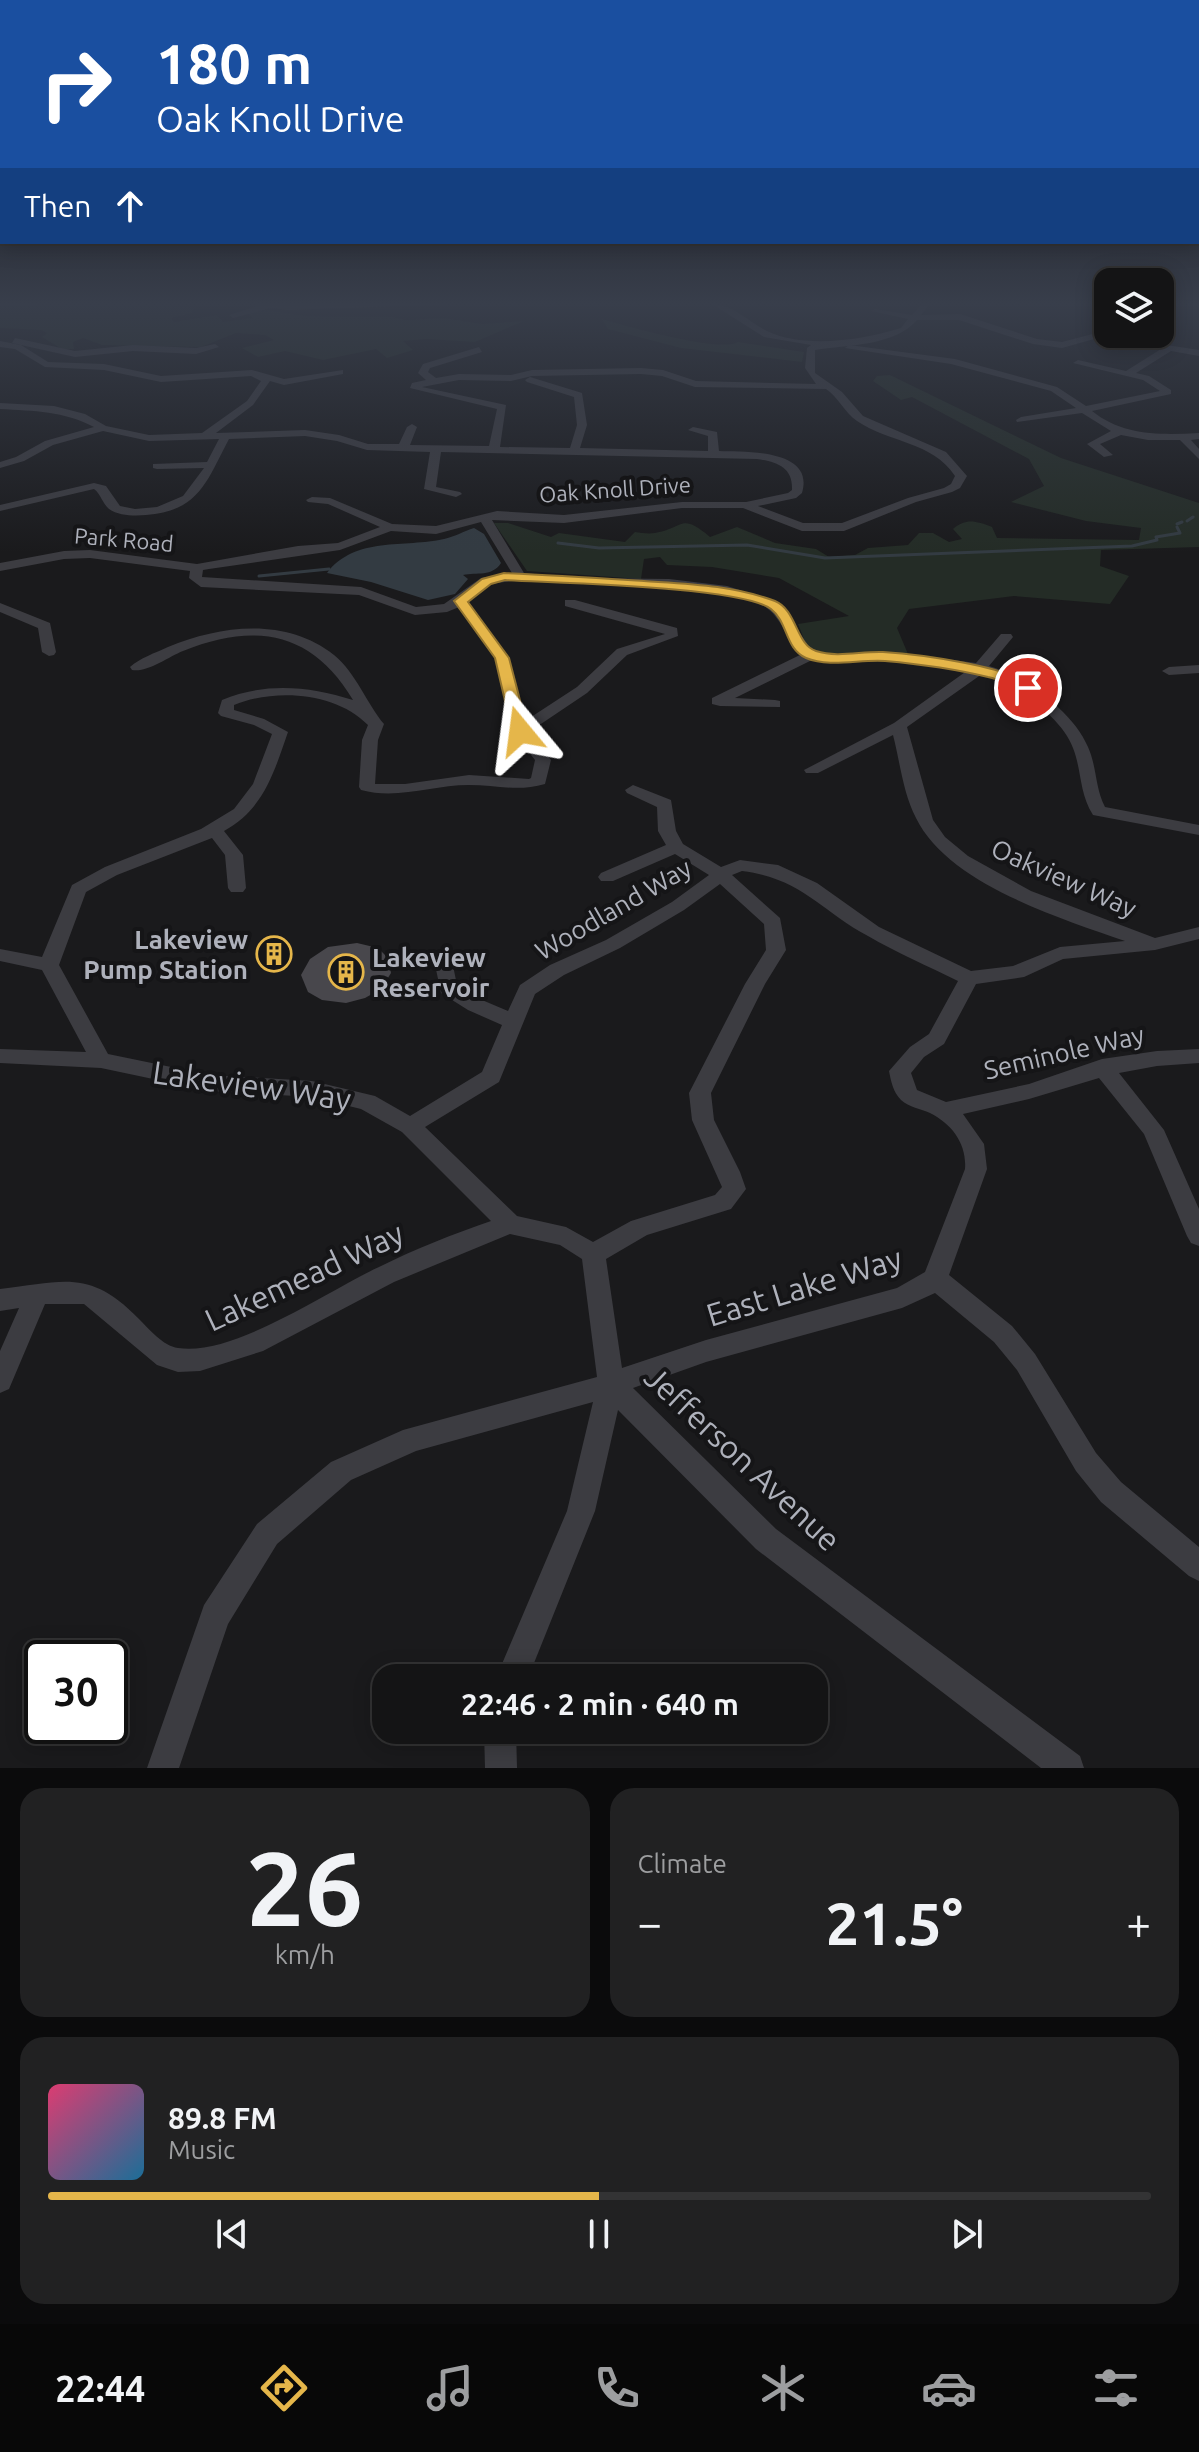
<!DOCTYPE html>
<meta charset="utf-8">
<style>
body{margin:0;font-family:Ubuntu,sans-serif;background:#212122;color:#f1f3f6;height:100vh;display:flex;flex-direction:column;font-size:30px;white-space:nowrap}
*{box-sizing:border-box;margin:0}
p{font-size:26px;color:#9d9ea0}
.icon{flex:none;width:44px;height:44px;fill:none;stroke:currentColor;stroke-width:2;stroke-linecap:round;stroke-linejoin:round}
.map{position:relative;height:1768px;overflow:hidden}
.sheet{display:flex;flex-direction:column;gap:20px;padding:20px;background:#0b0b0c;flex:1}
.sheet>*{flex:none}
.hud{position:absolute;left:0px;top:0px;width:1200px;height:244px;box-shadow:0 4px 20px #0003,0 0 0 2px #333334;background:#1a4fa0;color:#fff;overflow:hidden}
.controls{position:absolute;left:1094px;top:268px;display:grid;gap:16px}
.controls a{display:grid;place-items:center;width:80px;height:80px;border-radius:16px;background:#141415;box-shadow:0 4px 20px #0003,0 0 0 2px #333334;font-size:40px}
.speed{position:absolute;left:24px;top:1640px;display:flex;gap:16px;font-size:40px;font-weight:700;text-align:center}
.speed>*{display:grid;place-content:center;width:104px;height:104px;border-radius:50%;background:#141415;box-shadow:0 4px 20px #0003,0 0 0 2px #333334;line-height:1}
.speed .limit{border:4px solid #111;border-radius:12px;background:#fff;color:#111}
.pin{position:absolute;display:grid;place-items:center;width:68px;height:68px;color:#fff;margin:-34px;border:4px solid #fff;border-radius:50%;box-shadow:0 2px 8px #0007}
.me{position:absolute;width:88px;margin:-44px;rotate:344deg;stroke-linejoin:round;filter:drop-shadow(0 0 6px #0008)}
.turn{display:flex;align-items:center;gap:28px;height:168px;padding:0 24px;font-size:36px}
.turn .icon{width:104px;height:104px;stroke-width:2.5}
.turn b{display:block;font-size:56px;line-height:68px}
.then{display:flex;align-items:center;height:76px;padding:0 24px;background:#0003;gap:16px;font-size:30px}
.big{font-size:60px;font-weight:700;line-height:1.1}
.sheet .card{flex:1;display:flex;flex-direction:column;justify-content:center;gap:12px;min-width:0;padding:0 28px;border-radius:24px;background:#212122}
.sheet .dial{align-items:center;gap:0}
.dial b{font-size:104px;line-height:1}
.song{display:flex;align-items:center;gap:24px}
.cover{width:96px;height:96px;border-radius:12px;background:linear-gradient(135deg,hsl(340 70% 55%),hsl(200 70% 35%))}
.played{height:8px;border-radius:4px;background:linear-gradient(90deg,#e5b64a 50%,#333334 50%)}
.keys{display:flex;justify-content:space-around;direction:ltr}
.heat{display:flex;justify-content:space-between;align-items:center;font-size:44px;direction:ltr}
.sheet .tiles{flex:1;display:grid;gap:20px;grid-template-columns:1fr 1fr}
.card:last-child{grid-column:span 2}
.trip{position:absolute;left:372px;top:1664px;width:456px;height:80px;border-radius:24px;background:#141415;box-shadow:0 4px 20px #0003,0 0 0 2px #333334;font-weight:700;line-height:80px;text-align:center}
.tabs{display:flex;height:128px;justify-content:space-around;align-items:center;background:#080808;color:#9d9ea0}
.tabs .icon{width:56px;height:56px}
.tabs .current{color:#e5b64a}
.tabs b{font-size:36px;color:#f1f3f6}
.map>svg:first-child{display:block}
.green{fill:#242c26}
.water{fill:#333b42}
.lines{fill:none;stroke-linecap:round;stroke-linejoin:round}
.stream{stroke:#333b42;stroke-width:3}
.building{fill:#48474c}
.minor{fill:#3c3c41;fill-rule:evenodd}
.route{fill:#e5b64a;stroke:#957630;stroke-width:2}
.labels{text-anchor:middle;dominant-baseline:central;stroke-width:8;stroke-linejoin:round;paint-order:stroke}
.far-street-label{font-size:22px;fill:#aeb1bb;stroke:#151517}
.street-label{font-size:26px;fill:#aeb1bb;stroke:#151517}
.poi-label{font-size:26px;font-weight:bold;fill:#aeb1bb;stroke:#151517;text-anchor:end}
.near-street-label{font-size:32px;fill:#aeb1bb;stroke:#151517}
</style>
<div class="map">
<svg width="1199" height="1768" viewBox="0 0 1199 1768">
<rect width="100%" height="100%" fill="#1a1a1c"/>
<g class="green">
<polygon points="152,304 194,308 192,313 171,318 174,322 217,315 223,322 253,318 246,313 268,310 304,316 392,317 406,320 443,318 482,324 524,321 475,342 426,339 403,341 413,350 387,358 376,349 323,360 285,351 258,357 242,348 274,340 265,335 236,333 201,347 102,345 83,338 73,342 74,349 62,349 42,337 47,333 41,330 0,328 0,306"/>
<path d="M 602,319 C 626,326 720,353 738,342 L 804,352 L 802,362 L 681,348 L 608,329 Z"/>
<path d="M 890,375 L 1061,458 L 1199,503 L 1199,547 L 1101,550 L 1100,566 L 1129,576 L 1110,604 L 1014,596 L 909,609 L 897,628 L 908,654 L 822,653 L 808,649 L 798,624 L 849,616 L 779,578 L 712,567 L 667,565 L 660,557 L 644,559 L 641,579 L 527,571 L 494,523 L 508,523 L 551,537 L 559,533 L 625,542 L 635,532 C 641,533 649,534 655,533 C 685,528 680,512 710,537 L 737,527 L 775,543 L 816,549 L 829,557 L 855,555 L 868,548 L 908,545 L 919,533 L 933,533 L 949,542 L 962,539 L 953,529 C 966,518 976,521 992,527 L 997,538 L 1139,540 L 1141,528 L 1086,521 L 1011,502 L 1044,486 L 1029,459 L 912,397 L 901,400 L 873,381 L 877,376 Z"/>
</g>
<path class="water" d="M 474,528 L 484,534 L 501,563 C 492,577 477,572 463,575 L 468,579 L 455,594 L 428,600 L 371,582 L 327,573 C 355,536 405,548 444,539 C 454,537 464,531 474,528 Z"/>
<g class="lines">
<g class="stream">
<polyline points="1187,521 1193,517"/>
<polyline points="1177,524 1182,522"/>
<polyline points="558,543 599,548 747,545 825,558 1132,546 1157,540 1156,537 1180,533 1177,527"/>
<polyline points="259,576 329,569"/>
</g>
</g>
<polygon class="building" points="357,943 378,948 388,958 391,973 381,989 365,998 346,1003 322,1000 308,992 301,975 310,959 328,947"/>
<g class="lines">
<g class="minor">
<polygon points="0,304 38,304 34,306 0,306"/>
<polygon points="255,304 455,304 288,310 271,308 233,318 229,315 258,306"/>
<path d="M 712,304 C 732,304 749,322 767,331 C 804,349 863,340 901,328 L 908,319 L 871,311 L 875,309 L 912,315 L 922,304 L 930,304 L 921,315 L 960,314 L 1037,339 L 1062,342 L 1108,330 L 1108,334 L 1112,334 L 1062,348 L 1033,344 L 959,320 L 917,320 C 895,346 847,345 815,350 L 815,373 L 842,392 L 863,416 L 946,452 L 967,476 L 960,488 L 952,492 L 916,502 L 844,531 L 802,531 L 743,508 L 682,508 L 564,523 L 492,520 L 524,573 L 579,578 L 669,579 L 727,586 L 774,601 L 784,609 L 808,645 L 816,651 L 830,654 L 899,653 L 976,663 L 1001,634 L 1011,634 L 1013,637 L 989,666 C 1025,677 1073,711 1088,747 C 1097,767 1095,788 1105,807 L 1199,825 L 1199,835 L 1093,815 C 1079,793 1082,771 1073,748 C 1062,717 1013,682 982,674 L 907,727 L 933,820 L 945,837 L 968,856 L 1031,891 L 1155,938 L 1199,927 L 1199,939 L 1155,950 L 1063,959 L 1024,977 L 976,984 L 944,1044 L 924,1057 L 911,1073 L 917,1090 L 946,1102 L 1029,1084 L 1102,1059 L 1157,1051 L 1199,1049 L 1199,1063 L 1157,1066 L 1119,1073 L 1164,1130 L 1199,1209 L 1199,1246 L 1191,1243 L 1187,1236 L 1144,1134 L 1099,1078 L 1029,1099 L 963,1114 L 984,1144 L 987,1169 L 949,1275 L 1012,1326 L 1035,1354 L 1096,1453 L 1121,1482 L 1199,1547 L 1199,1581 L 1189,1576 L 1101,1502 L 1076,1471 L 1017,1370 L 994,1342 L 935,1293 L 902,1308 L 706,1362 L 633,1388 L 776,1529 L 1080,1756 L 1084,1768 L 1041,1768 L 756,1549 L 618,1410 L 595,1511 L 528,1678 L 496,1678 L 567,1511 L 593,1402 L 416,1451 L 351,1480 L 277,1544 L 228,1624 L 179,1768 L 147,1768 L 204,1605 L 257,1524 L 331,1462 L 403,1430 L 597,1377 L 582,1259 L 560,1245 L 510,1234 L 394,1282 L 263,1351 L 200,1371 L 178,1372 L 157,1365 L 84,1304 L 45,1304 L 9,1389 L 0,1393 L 0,1351 L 19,1308 L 0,1311 L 0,1289 C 64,1282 89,1268 139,1319 C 149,1329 163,1346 178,1348 C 233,1357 329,1290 379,1267 C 415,1249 453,1234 491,1221 L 402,1132 L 361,1109 L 312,1097 L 210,1091 L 101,1068 L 0,1063 L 0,1049 L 86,1052 L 42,970 L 0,961 L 0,949 L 42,957 L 72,885 L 105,867 L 201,829 L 234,809 L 253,784 L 272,734 L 254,725 L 221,716 L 218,713 L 222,700 C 265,682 309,686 353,700 C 312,631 255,622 183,651 C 168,657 147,673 132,670 L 130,667 C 140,658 155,653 168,647 C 221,625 286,617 334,655 C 356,673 367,704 384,724 L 378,740 L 375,784 L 405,784 L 469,775 L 529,779 L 531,778 L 535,760 L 512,731 L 495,658 L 459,607 L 447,612 L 415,615 L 359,595 L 201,587 L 189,578 L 190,571 L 90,558 L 64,559 L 0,571 L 0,563 L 64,551 L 90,550 L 197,564 L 298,546 L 338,543 L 380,527 L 328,504 L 308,502 L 306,500 L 312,497 L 330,498 L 392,524 L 436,526 L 497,511 L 564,515 L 682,502 L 746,502 L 788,493 L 792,490 C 793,467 777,462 757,459 L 441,452 L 436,487 L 460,492 L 462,494 L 456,497 L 424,489 L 430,452 L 367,450 L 337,441 L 305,436 L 229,439 C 207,480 200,511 146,515 C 135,516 119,516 109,509 C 102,503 101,494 94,489 L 0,511 L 0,505 L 94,483 L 106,486 L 120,506 L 135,509 L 157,507 L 183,496 L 204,468 L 157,469 L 153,468 L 153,464 L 207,462 L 219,439 L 149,441 L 103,431 L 53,445 L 24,461 L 0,468 L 0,462 L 16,457 L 45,441 L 94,427 C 64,411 34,411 0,409 L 0,403 L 54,406 L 85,414 L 106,426 L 149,435 L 202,433 L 247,401 L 261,381 L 251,376 L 161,382 L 104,370 L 45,367 L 15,349 L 0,347 L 0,341 L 21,345 L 48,362 L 104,364 L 161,376 L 252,370 L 284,379 L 343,370 L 343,374 L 284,385 L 270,381 L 253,405 L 216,433 L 305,430 L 339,435 L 368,444 L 399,444 L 407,427 L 412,424 L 417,427 L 410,445 L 489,446 L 497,409 L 410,388 L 412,383 L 426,380 L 418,373 L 423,364 L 479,347 L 482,352 L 430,368 L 428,372 L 436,378 L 459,374 L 511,375 L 532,370 L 641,368 L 663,370 L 696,381 L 816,384 L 805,368 L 807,348 L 811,345 L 764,337 ZM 641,374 L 662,376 L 695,387 L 826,389 C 839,398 844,412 857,421 C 889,443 932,441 955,476 L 951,484 L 944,488 L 908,498 L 842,523 L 803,523 L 758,506 L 796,498 L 802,493 C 815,449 746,452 719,451 L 717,432 L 693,427 L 688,430 L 708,436 L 708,451 L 580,448 L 587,425 L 582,393 L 530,377 L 525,380 L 527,382 L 574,397 L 577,425 L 570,448 L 500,447 L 506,405 L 422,387 L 459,380 L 511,381 L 532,376 ZM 481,522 L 512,573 L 481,578 L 444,604 L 416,607 L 361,587 L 202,577 L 203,570 L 209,569 L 340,550 L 391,531 L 436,534 ZM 520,580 C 582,588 716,577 764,606 C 782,617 786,640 802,654 L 712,698 L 712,704 L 720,706 L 780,707 L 780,701 L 775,700 L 735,698 L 814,659 L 830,662 L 899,661 L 968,670 L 894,723 L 804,770 L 806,773 L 818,773 L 893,735 C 900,762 903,793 916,818 C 948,884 1060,918 1125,941 L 1060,947 L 1013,966 L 971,971 L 879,927 L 817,883 L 778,865 L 740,860 L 721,867 L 683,844 L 676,831 L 671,800 L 633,785 L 625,790 L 627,793 L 657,807 L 658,831 L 666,845 L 601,873 L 598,877 L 601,881 L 613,881 L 675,854 L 709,875 L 672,902 L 606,940 L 550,965 L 520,985 L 508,1011 L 482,1000 L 457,985 L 451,956 L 437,956 L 434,960 L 441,993 L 468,1010 L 502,1025 L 482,1072 L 410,1116 L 375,1096 L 312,1081 L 210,1075 L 108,1054 L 59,965 L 86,892 L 117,875 L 212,838 L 225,855 L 228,888 L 231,892 L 243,892 L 246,888 L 243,855 L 224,831 C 264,809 274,772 288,732 L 264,719 L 234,710 L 234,705 C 275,688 336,692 368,725 L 362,740 L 359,787 L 361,790 C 398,800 432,785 469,785 C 496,785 518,792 545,784 L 551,760 L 529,732 L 587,693 L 627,655 L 678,636 L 677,628 L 575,600 L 565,600 L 565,606 L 665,634 L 617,649 L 577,687 L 525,721 L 509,658 L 468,602 L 490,584 ZM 742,871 C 801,878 820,910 868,936 C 897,953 928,966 958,981 L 929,1034 L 910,1047 L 889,1071 C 891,1081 893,1092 901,1100 C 909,1107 921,1109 930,1113 C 952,1124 967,1144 965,1169 L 925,1272 L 897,1288 L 706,1340 L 622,1368 L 606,1259 L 647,1235 L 731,1209 L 746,1189 L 740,1172 L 714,1120 L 711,1093 L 765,984 L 786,950 L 780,918 L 732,875 ZM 720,884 L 764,924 L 766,950 L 745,984 L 689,1093 L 692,1120 L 722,1187 L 715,1195 L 631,1221 L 593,1242 L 566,1227 L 517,1216 L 425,1127 L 499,1082 L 535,994 L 564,975 L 620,948 L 684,910 Z"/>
<polygon points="1192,304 1199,304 1199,307"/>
<path d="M 1125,334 L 1137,334 L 1160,344 L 1199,350 L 1199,356 L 1171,351 L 1136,373 L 1149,376 L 1171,390 L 1171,394 L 1092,411 C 1123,436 1161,435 1199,433 L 1199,439 L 1191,440 L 1199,449 L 1199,459 L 1180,440 L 1148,440 L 1121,435 L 1100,444 L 1113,455 L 1104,457 L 1087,444 L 1111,431 L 1082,413 L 1017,422 L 1016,420 L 1021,417 L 1076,408 L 1051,391 L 951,364 L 845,348 L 849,345 L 955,359 L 1057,387 L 1086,406 L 1160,391 L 1143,380 L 1073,363 L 1078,360 L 1126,371 L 1161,349 Z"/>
<polygon points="15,338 75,351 133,345 196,348 215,344 219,347 196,354 133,351 75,357 12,343"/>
<polygon points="0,603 50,623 56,652 54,655 49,656 42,652 38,628 0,612"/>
<polygon points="1199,665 1199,673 1169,675 1162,671 1169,667"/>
<polygon points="484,1730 516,1730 517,1768 485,1768"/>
</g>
</g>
<linearGradient id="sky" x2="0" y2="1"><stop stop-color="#0e0e0f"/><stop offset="0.55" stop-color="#383e4b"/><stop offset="1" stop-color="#383e4b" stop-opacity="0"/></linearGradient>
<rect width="1199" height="552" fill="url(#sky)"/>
<path class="route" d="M 504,573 C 551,575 597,578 644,581 C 690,584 732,585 775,601 C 797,610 796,645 816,651 C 838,658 861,651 883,652 C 916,654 1012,666 1035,688 L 1028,692 C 1014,688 1002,680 988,677 C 955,669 919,664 885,661 C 860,659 830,668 806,658 C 785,649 788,622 771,609 C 741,586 553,583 505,580 L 491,584 L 468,602 L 509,658 L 528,731 L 520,736 L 512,731 L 495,658 L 454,601 L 482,579 Z"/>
<defs>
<symbol id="building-ring" viewBox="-11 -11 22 22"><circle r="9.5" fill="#151517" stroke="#e5b64a" stroke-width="1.5"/><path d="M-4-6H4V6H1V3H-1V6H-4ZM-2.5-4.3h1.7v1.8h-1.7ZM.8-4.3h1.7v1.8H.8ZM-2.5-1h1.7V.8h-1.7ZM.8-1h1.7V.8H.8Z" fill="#e5b64a"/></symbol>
</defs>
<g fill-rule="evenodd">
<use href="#building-ring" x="254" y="934" width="40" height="40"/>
<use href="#building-ring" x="326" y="952" width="40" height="40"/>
</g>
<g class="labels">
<g class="far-street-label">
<text transform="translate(615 489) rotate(-4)">Oak Knoll Drive</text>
<text transform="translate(124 539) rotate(5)">Park Road</text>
</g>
<g class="street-label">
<text transform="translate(1064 878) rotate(24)">Oakview Way</text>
<text transform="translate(613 909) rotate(-30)">Woodland Way</text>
<text transform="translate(1064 1052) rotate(-13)">Seminole Way</text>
</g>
<g class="poi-label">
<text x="248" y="939">Lakeview<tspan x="248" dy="30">Pump Station</tspan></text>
<text x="372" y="957" text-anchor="start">Lakeview<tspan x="372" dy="30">Reservoir</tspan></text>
</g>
<g class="near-street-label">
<text transform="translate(252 1085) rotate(8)">Lakeview Way</text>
<text transform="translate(304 1276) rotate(-25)">Lakemead Way</text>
<text transform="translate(804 1286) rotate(-17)">East Lake Way</text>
<text transform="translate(743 1458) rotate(43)">Jefferson Avenue</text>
</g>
</g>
</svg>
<div class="controls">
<a><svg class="icon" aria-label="layers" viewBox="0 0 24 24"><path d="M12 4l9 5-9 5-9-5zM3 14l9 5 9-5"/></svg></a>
</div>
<div class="speed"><div class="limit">30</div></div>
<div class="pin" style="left:1028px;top:688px;background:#d93025"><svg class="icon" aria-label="arrive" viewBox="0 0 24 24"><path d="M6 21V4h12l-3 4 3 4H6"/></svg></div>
<svg class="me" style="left:520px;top:731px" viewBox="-20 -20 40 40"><path d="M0-17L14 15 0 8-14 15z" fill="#e5b64a" stroke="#fff" stroke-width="4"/></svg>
<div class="trip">22:46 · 2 min · 640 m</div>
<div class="hud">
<div class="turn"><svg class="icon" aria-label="right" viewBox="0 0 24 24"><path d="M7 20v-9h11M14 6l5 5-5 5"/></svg><div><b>180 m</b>Oak Knoll Drive</div></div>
<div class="then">Then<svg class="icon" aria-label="ahead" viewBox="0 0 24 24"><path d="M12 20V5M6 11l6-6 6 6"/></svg></div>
</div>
</div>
<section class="sheet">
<div class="tiles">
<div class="card dial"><b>26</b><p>km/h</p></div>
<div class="card"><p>Climate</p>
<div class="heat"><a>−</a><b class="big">21.5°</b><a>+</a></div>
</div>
<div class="card">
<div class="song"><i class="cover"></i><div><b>89.8 FM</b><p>Music</p></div></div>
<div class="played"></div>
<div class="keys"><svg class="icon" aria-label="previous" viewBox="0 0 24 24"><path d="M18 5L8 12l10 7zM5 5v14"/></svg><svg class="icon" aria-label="pause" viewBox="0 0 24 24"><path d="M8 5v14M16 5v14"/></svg><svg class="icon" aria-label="next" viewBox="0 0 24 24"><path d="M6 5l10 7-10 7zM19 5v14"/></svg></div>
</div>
</div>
</section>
<nav class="tabs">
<b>22:44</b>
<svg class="icon current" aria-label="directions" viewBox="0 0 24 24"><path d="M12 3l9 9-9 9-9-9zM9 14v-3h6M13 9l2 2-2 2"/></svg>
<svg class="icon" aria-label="music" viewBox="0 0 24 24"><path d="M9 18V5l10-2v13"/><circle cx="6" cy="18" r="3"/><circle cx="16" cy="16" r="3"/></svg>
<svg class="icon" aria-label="phone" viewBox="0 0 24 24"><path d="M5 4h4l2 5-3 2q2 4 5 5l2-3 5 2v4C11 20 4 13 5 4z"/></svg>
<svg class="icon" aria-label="climate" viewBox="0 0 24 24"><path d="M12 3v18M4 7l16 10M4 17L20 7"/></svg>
<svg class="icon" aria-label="car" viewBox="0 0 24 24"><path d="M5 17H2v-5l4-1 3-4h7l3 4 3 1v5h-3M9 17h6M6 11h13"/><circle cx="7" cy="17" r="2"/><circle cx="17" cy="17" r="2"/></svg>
<svg class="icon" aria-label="filters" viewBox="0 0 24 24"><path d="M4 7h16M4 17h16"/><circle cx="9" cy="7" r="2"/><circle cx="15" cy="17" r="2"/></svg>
</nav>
